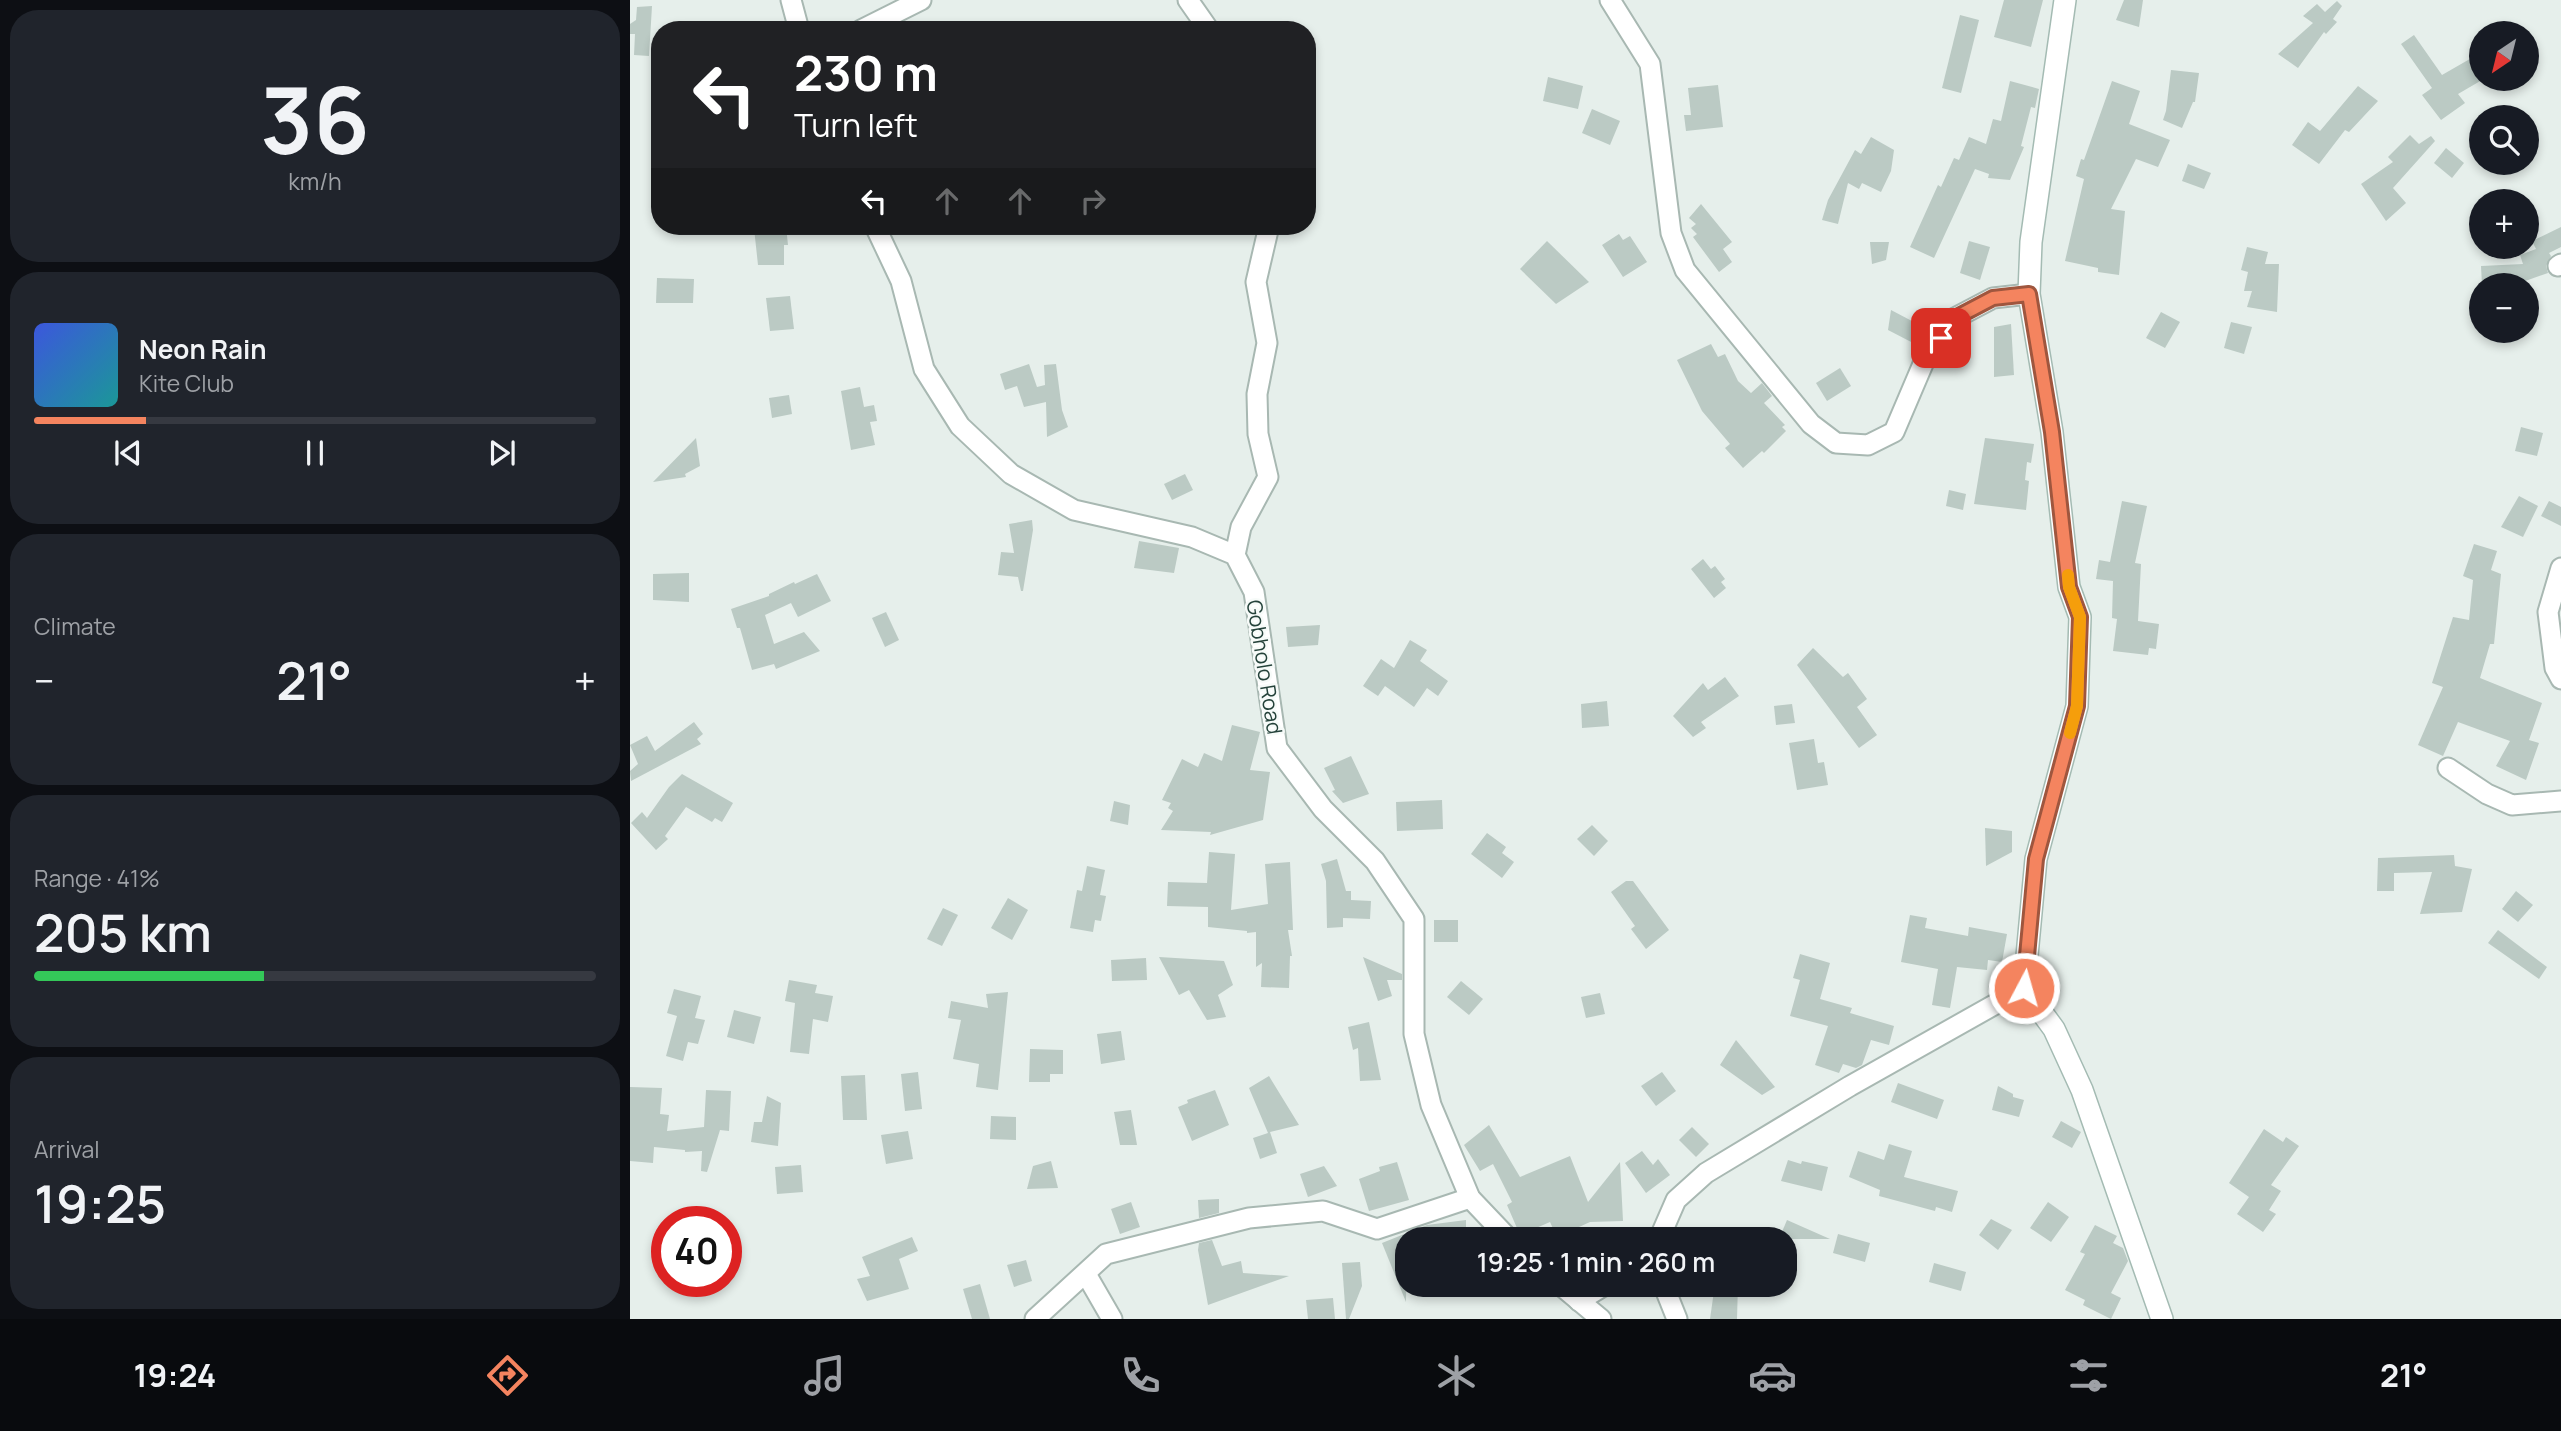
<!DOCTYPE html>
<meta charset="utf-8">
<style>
body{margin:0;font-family:Manrope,sans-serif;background:#20242c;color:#f1f3f6;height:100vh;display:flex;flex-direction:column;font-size:26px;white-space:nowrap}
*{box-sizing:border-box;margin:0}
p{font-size:23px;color:#9ea1a6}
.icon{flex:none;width:38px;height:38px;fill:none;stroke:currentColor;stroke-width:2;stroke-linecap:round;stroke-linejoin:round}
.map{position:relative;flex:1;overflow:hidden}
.panel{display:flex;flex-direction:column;gap:10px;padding:10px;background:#0d0f14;width:630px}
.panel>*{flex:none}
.guide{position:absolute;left:21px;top:21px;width:665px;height:214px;border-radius:28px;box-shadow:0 4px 10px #0003;background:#202124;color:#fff;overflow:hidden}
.needle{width:46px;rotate:215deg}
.fabs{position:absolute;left:1839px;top:21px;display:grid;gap:14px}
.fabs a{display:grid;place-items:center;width:70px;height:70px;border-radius:50%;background:#171b24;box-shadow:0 4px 10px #0003;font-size:35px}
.speed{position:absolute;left:21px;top:1206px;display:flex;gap:14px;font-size:35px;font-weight:700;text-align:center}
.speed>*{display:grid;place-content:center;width:91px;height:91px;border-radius:50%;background:#171b24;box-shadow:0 4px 10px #0003;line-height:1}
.speed .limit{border:10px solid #d22;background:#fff;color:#111}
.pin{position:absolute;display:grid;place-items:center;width:60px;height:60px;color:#fff;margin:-30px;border-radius:14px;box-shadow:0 4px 10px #0006}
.me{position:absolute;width:77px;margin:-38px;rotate:6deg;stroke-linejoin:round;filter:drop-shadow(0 0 5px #0008)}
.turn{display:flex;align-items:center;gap:24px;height:147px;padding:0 28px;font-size:32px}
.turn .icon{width:91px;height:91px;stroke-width:2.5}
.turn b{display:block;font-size:49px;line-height:60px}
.lanes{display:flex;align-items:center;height:66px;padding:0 28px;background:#0003;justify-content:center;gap:35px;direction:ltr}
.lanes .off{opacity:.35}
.big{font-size:52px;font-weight:600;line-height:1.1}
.panel .card{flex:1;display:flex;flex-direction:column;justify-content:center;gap:10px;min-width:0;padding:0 24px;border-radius:28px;background:#20242c}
.panel .dial{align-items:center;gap:0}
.dial b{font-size:91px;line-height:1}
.song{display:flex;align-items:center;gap:21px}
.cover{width:84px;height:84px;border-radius:10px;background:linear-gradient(135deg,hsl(230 70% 55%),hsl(180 70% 35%))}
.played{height:7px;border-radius:4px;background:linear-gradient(90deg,#f4845f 20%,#363941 20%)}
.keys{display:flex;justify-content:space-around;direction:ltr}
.heat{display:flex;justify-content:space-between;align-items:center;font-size:38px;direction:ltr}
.charge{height:10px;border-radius:5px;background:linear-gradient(90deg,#34c759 41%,#363941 0)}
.trip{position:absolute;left:765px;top:1227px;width:402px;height:70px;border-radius:28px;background:#171b24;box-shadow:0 4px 10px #0003;font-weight:600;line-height:70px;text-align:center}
.dock{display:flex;height:112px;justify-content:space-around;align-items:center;background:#090b0e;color:#9ea1a6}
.dock .icon{width:49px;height:49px}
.dock .selected{color:#f4845f}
.dock b{font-size:32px;color:#f1f3f6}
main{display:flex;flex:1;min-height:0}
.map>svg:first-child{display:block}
.building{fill:#bbcac4}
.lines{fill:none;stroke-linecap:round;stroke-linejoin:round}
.street-casing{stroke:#a8b8b2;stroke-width:23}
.secondary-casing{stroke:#a4bbb3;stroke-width:24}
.street{stroke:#fff;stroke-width:19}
.secondary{stroke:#fff;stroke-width:21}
.route-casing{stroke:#9f563e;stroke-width:18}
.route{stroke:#f4845f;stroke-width:12}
.slow{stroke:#f59e0b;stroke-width:12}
.labels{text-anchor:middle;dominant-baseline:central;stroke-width:5;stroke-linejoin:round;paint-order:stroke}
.street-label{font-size:21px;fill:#24423a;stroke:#f7fbf9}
</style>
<main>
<section class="panel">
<div class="card dial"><b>36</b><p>km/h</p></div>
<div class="card">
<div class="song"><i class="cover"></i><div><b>Neon Rain</b><p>Kite Club</p></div></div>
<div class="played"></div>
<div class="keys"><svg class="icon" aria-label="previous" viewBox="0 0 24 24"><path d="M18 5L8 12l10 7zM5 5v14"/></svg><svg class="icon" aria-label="pause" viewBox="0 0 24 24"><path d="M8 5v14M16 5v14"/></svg><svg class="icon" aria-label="next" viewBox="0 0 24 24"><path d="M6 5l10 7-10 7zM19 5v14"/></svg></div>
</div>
<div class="card"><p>Climate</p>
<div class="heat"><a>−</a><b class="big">21°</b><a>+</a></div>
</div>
<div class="card"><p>Range · 41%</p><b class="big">205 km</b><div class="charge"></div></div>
<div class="card"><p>Arrival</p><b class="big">19:25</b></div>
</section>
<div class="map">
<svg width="1931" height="1319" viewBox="0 0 1931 1319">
<rect width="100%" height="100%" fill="#e6efeb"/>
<g class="building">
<polygon points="1374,0 1413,0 1401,47 1364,37"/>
<polygon points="1494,0 1513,0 1509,27 1486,20"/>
<polygon points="1707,1 1712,6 1703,19 1707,22 1696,34 1694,32 1668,68 1648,54 1683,23 1673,16 1687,4 1695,12"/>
<polygon points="22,6 19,56 4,55 5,34 0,34 0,24 6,20 7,7"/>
<polygon points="1330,15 1349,20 1331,93 1312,88"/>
<polygon points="1784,35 1812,75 1852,52 1852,80 1828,94 1835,103 1811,120 1792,95 1802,88 1771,44"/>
<polygon points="1541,70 1569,73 1565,102 1563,102 1552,128 1533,120 1536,111"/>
<polygon points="918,77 953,86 948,109 913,101"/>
<polygon points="1380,81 1409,89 1405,108 1401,107 1391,146 1394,147 1380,180 1358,178 1359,174 1345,169 1304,258 1280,247 1308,185 1311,187 1324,158 1329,160 1339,137 1356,144 1363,119 1371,121"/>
<polygon points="1482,81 1510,91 1499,124 1540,140 1528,167 1506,159 1481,209 1495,211 1489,275 1468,272 1468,268 1435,261 1454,179 1446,176 1451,159 1454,160"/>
<polygon points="1088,85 1093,127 1056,131 1054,115 1061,115 1058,88"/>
<polygon points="1728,86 1748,101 1719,132 1715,130 1689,164 1662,145 1678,122 1690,131"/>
<polygon points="962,109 990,121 980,145 952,133"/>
<polygon points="1780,135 1789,144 1801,136 1805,141 1763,188 1776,203 1756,221 1731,184 1763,162 1758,157"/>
<polygon points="1241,137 1264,150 1261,171 1251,192 1232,183 1229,189 1218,183 1208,224 1192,220 1198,200 1225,150 1231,154"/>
<polygon points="1816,148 1834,163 1822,178 1804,163"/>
<polygon points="1558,164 1581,173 1574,189 1552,181"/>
<polygon points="1071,204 1102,242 1093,249 1102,262 1089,272 1063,237 1067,234 1061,228 1066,224 1059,218"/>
<polygon points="156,226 158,245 154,245 154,265 128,265 124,228"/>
<polygon points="1931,227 1931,247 1919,253 1921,256 1916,266 1918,273 1884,285 1852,285 1851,266 1893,264 1890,255 1906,249 1902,241"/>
<polygon points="989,234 993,240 1000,236 1017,262 993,277 972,245"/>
<polygon points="917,241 959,282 926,304 890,269"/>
<polygon points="1339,241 1360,247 1350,280 1330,273"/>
<polygon points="1240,242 1259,242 1256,260 1242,264"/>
<polygon points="1617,247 1638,252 1635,264 1649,264 1647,312 1617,307 1622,291 1614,291 1618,272 1611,270"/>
<polygon points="27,278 64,279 63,303 26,303"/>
<polygon points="160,296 164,329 140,331 136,298"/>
<polygon points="1261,310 1299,330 1287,345 1258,330"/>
<polygon points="1531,312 1550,322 1535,348 1516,338"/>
<polygon points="1601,322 1622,327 1614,354 1594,348"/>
<polygon points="1381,324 1384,375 1364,377 1364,327"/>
<polygon points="1081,344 1088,357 1095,354 1108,381 1121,393 1132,383 1142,396 1134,403 1155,425 1152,427 1156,431 1134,453 1132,451 1113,468 1095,448 1100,444 1072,411 1047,360"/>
<polygon points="399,364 407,387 415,385 414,365 426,364 432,410 438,427 417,437 416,402 394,407 387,386 375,390 370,374"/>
<polygon points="1210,368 1221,386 1197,401 1186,383"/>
<polygon points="230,387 234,407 244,405 247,421 240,422 245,445 221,450 211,391"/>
<polygon points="159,395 162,414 142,418 139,398"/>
<polygon points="1891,427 1913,433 1907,456 1885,451"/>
<polygon points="66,438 70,466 55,474 56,477 23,482"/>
<polygon points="1355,438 1404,444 1401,463 1397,462 1395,480 1399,481 1396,510 1344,504"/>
<polygon points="555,474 563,490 542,500 534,484"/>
<polygon points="1319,490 1336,494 1333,510 1316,506"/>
<polygon points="1889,496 1908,506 1893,537 1871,527"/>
<polygon points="1492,501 1517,506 1505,563 1511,564 1508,621 1529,624 1526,649 1519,648 1518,655 1483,651 1487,619 1482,618 1483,581 1466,579 1469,560 1480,562"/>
<polygon points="1919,501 1931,507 1931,526 1911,516"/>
<polygon points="402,520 403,530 393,591 391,591 388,577 368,575 371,552 384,553 379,524"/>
<polygon points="509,541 549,548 544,573 504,568"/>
<polygon points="1844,544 1867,551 1861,570 1871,574 1864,644 1860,644 1850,678 1912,703 1899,740 1909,743 1896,780 1866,766 1880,741 1828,722 1813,756 1788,745 1813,687 1802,683 1823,617 1839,620 1843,580 1833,576"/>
<polygon points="1073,559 1081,569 1085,566 1095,579 1091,582 1096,588 1084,598 1061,569"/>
<polygon points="59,573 59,602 23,600 23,574"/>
<polygon points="187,574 201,601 168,617 161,603 135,615 144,644 174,632 190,651 146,669 144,664 122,670 110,628 107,628 101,609 139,596 139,594 164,582 165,584"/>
<polygon points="256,612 269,640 255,647 242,618"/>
<polygon points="690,625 688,645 658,647 656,627"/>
<polygon points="780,640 797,650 790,661 818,681 808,696 797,688 784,707 755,686 748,696 733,686 751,659 764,668"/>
<polygon points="1183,648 1213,677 1218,673 1237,699 1227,707 1247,735 1229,748 1167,665"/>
<polygon points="1095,677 1109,696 1071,722 1076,728 1063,737 1043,716 1073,683 1078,690"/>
<polygon points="977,701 979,726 952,728 951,704"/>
<polygon points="1162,704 1165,723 1146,725 1144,706"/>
<polygon points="64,722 73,734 67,739 71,744 1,781 0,771 8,764 0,745 17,736 25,751"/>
<polygon points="602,725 630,732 620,770 640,772 633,820 580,835 581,832 531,830 543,811 538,808 541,803 532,800 552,759 568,767 574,753 592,761"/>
<polygon points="1184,739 1188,763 1194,762 1198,785 1167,790 1159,743"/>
<polygon points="721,756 739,794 713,803 702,791 705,790 694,768"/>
<polygon points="52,774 103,803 92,822 85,818 82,822 56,807 35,836 38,839 26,850 1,823 12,812 17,818 39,787"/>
<polygon points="812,800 813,829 767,831 766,802"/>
<polygon points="484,801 500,805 498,825 480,821"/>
<polygon points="962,825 978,841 964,856 947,839"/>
<polygon points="1355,828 1382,831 1382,852 1356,866"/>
<polygon points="857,833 876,847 872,853 884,862 872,878 841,854"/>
<polygon points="579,852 605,854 601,910 638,904 635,864 660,862 663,930 658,930 662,956 660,956 659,988 631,987 632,963 626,967 626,932 617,933 617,931 578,927 578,907 537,906 538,882 577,883"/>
<polygon points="1824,855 1825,866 1842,869 1832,912 1790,914 1802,872 1764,873 1764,891 1747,891 1748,858"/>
<polygon points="707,859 716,891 721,891 721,900 741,901 740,919 713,918 713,927 697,928 696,881 691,864"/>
<polygon points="457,866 475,870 470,895 476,896 471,921 465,920 463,932 440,928 447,890 452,891"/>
<polygon points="996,881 1003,881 1039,930 1016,949 1001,929 1005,926 981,892"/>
<polygon points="1886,891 1903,905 1888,922 1872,909"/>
<polygon points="378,898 398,910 382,940 361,928"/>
<polygon points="313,908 328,915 312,946 297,939"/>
<polygon points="1280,915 1297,918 1295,928 1338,936 1339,927 1377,934 1372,962 1358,960 1357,970 1327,967 1320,1008 1302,1005 1308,969 1271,962"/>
<rect x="804" y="920" width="24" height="22"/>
<polygon points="1868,930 1917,967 1909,979 1858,943"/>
<polygon points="1170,954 1200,963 1190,999 1222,1008 1220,1013 1264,1026 1259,1045 1241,1040 1232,1065 1226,1068 1213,1064 1209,1073 1185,1065 1198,1026 1160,1016 1170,980 1163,978"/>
<polygon points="529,957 594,961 603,985 588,995 596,1017 577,1020 559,990 549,995"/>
<polygon points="733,957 772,974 772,980 757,980 762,996 748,1001"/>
<polygon points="516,958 517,980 482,981 481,960"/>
<polygon points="159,980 187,985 185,993 203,996 198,1022 183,1019 179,1054 160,1052 165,1003 155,1001"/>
<polygon points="831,981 853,999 839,1015 817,997"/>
<polygon points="44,989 71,996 65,1018 75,1020 68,1044 58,1042 53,1061 36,1056 47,1016 37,1013"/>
<polygon points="378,992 368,1090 346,1087 349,1064 323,1059 331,1020 318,1018 321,1001 358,1008 356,994"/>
<polygon points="970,993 975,1014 956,1018 951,997"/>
<polygon points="104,1010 131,1017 124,1044 97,1037"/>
<polygon points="739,1022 751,1080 730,1081 728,1048 723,1050 718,1027"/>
<polygon points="491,1031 495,1060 471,1064 467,1034"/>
<polygon points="1106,1040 1145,1087 1132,1095 1090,1065"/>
<polygon points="400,1049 433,1050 433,1074 420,1074 420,1082 399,1082"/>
<polygon points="288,1072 292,1109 275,1111 271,1074"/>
<polygon points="1032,1072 1046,1091 1026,1106 1011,1086"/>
<polygon points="235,1075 237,1120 213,1120 211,1076"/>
<polygon points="639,1076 669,1125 640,1132 647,1153 630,1159 623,1138 638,1133 619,1088"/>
<polygon points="1268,1083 1314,1100 1307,1119 1261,1102"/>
<polygon points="1368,1086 1383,1094 1383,1097 1394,1100 1389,1117 1362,1110"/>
<polygon points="0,1087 32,1088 30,1114 39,1115 37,1131 74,1127 76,1090 101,1091 99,1131 90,1130 77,1172 71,1171 72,1151 55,1152 55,1150 24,1147 23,1163 0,1161"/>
<polygon points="585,1090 599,1125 562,1141 548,1107 558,1103 557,1100"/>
<polygon points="137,1096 151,1103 148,1146 121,1142 124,1122 132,1122"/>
<polygon points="501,1110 507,1145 490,1145 484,1112"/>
<polygon points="361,1116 386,1117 386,1140 360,1139"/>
<polygon points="1431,1121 1451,1132 1442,1148 1422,1137"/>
<polygon points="859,1125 890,1177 940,1156 958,1202 990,1162 993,1221 960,1222 927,1237 920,1222 890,1235 877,1205 882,1202 863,1164 850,1171 834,1145"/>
<polygon points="1062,1127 1079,1144 1066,1157 1049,1140"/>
<polygon points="1634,1129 1653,1142 1656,1137 1669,1146 1641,1185 1651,1191 1639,1210 1646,1214 1633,1232 1607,1214 1619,1197 1599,1183"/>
<polygon points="278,1131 283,1159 256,1164 251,1135"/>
<polygon points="1259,1144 1282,1151 1274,1177 1328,1191 1322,1212 1306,1207 1305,1211 1249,1196 1250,1190 1219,1177 1228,1151 1254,1160"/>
<polygon points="1012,1151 1023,1165 1028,1159 1040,1175 1016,1193 995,1163"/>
<polygon points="1158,1160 1171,1164 1172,1161 1198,1167 1192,1191 1151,1181"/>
<polygon points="421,1161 428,1188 397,1189 403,1166"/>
<polygon points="767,1162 779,1200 739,1211 729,1179 750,1171 749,1167"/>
<polygon points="171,1165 173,1192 147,1194 145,1167"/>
<polygon points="694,1166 707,1186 678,1197 670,1174"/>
<polygon points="589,1199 589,1213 569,1218 568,1200"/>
<polygon points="501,1202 510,1227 490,1234 481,1209"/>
<polygon points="1418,1202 1439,1217 1421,1242 1400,1228"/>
<polygon points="1361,1219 1382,1230 1368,1250 1349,1235"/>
<polygon points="836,1220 836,1239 777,1239 776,1302 752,1243 797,1225"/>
<polygon points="1157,1220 1200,1239 1149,1239"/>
<polygon points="1465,1225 1487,1236 1483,1243 1493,1248 1498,1261 1481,1293 1491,1298 1481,1319 1453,1305 1455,1300 1435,1290 1455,1254 1450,1252"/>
<polygon points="1208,1234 1240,1243 1235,1262 1203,1253"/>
<polygon points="282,1237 288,1251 269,1259 279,1289 237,1301 227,1279 240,1276 232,1257"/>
<polygon points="582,1240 592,1266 611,1261 613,1273 659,1276 578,1305 568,1250 569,1243"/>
<polygon points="396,1260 402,1281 384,1287 377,1265"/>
<polygon points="730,1262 732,1286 719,1319 716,1319 712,1263"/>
<polygon points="1304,1263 1336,1272 1331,1291 1299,1282"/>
<polygon points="350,1284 360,1319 342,1319 333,1289"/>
<polygon points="1085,1284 1108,1284 1107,1319 1080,1319"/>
<polygon points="703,1298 705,1319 678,1319 676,1300"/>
</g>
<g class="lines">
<defs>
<g id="street">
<polyline points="161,0 169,30"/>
<polyline points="558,0 579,30"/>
<polyline points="980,0 1020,64 1041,233 1055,270 1181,424 1206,443 1238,445 1264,432 1296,357 1325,318 1363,298 1399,294"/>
<polyline points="231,30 291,0"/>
<polyline points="245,226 271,281 294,369 330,426 381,474 444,510 562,537 605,555 624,592 647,748 693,809 745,861 784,919 784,1034 801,1105 840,1198 879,1239"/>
<polyline points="1928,266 1931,264"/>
<polyline points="605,555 611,527 638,477 628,434 627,394 637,343 626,282 639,226"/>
<polyline points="1931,568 1918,612 1925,668 1931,679"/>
<polyline points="1818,768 1857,794 1882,805 1931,801"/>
<polyline points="1029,1239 1046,1200 1076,1173 1220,1086 1394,988"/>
<polyline points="456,1274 482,1319"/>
<polyline points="929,1284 971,1319"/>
<polyline points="1033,1284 1047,1319"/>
<polyline points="949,1301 977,1284"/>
<polyline points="405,1319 476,1254 619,1218 693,1211 747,1229 840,1198"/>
</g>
<polyline id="secondary" points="1435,0 1401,242 1399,294 1422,432 1439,587 1450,617 1447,706 1406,859 1394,988 1424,1029 1452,1090 1532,1319"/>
</defs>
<use href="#street" class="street-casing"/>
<use href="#secondary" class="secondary-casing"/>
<use href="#street" class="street"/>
<use href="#secondary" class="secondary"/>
</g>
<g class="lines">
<defs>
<polyline id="route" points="1311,338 1325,318 1363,298 1399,294 1422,432 1439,587 1450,617 1447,706 1406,859 1394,988"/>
</defs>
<use href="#route" class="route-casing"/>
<use href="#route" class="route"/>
<polyline class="slow" points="1438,575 1439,587 1450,617 1447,706 1440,733"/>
</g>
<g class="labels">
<g class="street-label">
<text transform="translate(635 667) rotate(81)">Gobholo Road</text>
</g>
</g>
</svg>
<div class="fabs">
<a><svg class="needle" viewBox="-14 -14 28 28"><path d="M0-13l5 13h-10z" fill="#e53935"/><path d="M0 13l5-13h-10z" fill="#9ea1a6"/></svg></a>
<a><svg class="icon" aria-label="search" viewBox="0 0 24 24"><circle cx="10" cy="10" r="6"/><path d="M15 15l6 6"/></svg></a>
<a>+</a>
<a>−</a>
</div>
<div class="speed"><div class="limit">40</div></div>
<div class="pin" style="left:1311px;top:338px;background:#d93025"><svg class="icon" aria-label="arrive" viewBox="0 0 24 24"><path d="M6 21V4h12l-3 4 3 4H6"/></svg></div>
<svg class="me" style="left:1394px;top:988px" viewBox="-20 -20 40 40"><circle r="17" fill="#f4845f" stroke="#fff" stroke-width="3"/><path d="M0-11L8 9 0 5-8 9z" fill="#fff"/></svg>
<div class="trip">19:25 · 1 min · 260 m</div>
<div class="guide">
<div class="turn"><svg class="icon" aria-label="left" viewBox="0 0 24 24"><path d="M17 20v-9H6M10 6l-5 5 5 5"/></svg><div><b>230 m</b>Turn left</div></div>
<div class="lanes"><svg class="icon" aria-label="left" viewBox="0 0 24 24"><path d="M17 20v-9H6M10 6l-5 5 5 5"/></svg><svg class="icon off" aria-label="ahead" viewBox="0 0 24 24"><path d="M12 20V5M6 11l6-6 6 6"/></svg><svg class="icon off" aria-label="ahead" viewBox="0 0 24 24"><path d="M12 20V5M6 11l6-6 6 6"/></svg><svg class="icon off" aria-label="right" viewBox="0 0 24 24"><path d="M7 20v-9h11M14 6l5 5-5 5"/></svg></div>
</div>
</div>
</main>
<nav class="dock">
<b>19:24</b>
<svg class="icon selected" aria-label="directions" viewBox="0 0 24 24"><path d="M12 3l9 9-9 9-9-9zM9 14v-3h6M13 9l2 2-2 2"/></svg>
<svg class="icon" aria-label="music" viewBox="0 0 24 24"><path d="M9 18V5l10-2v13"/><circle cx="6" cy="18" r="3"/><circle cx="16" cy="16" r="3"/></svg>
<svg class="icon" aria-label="phone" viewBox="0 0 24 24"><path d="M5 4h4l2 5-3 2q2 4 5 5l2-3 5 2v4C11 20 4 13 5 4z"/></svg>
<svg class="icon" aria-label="climate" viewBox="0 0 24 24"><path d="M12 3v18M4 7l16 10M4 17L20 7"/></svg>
<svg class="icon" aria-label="car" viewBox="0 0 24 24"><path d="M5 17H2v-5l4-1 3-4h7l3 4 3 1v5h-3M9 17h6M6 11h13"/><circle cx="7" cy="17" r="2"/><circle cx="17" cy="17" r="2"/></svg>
<svg class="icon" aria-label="filters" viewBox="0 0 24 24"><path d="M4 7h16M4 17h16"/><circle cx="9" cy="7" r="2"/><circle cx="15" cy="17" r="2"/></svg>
<b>21°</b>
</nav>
